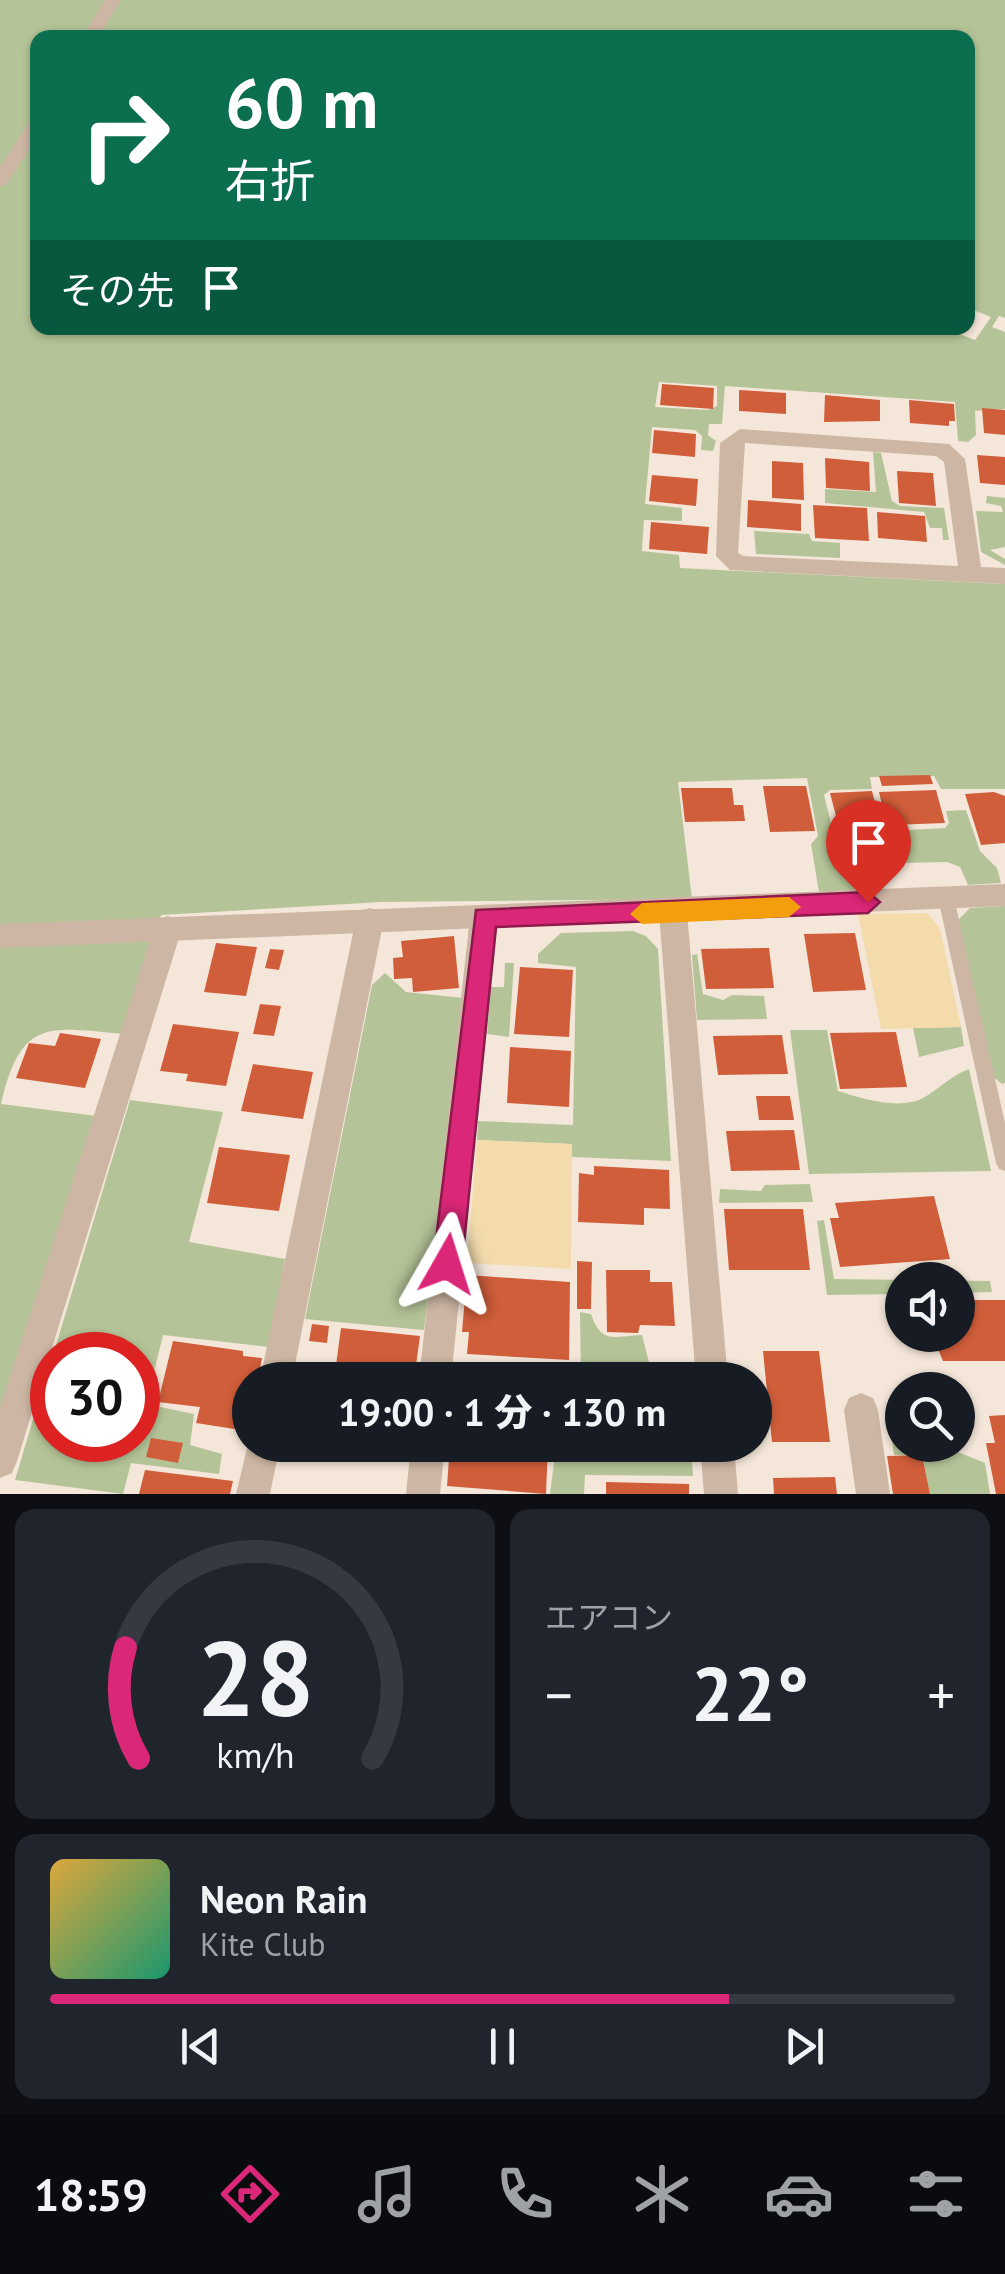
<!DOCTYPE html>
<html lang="ja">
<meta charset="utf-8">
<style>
body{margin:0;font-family:"PT Sans","Noto Sans JP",sans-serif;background:#20242c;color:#f1f3f6;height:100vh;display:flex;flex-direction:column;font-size:38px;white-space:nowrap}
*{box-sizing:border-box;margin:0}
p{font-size:32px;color:#9ea1a6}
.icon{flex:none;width:55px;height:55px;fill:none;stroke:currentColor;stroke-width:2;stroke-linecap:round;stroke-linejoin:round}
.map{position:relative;height:1494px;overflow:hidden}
.drawer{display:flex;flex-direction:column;gap:15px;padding:15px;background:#0d0f14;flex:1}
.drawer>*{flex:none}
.banner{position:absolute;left:30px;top:30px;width:945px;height:305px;border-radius:20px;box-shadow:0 2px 8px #0004;background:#0b6e4f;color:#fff;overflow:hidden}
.buttons{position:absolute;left:885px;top:1262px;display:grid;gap:20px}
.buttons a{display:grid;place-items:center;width:90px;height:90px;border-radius:50%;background:#171b24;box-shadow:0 2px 8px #0004;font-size:50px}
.speed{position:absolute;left:30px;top:1332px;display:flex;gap:20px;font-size:50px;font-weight:700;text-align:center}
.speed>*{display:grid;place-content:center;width:130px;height:130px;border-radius:50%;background:#171b24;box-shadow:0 2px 8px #0004;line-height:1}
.speed .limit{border:15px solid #d22;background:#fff;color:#111}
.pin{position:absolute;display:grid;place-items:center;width:85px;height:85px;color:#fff;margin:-102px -42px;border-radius:50% 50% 50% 0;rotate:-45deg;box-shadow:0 0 10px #0007}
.pin .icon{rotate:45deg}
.me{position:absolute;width:110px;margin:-55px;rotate:6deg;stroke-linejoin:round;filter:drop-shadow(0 0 8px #0008)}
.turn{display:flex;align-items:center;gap:35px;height:210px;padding:0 30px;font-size:45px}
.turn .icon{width:130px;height:130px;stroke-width:2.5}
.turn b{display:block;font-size:70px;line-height:85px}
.then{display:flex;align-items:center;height:95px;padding:0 30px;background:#0003;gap:20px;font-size:38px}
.big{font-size:75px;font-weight:800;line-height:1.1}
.drawer .tile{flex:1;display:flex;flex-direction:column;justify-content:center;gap:15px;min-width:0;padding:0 35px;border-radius:20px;background:#20242c}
.drawer .dial{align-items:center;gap:0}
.dial svg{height:260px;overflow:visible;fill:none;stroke:#363941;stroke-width:7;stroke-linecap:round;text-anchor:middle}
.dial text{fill:#f1f3f6;stroke:none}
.song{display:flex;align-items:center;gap:30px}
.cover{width:120px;height:120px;border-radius:15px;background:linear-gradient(135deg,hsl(40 70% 55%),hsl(160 70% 35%))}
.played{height:10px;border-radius:5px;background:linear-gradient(90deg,#db2777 75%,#363941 75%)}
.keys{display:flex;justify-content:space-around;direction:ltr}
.heat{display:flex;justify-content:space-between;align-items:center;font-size:55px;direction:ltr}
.drawer .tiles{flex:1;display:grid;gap:15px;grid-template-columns:1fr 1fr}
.tile:last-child{grid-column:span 2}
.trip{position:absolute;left:232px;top:1362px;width:540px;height:100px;border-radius:50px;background:#171b24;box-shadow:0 2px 8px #0004;font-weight:800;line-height:100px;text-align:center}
.tab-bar{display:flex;height:160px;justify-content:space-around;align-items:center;background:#090b0e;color:#9ea1a6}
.tab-bar .icon{width:70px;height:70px}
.tab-bar .selected{color:#db2777}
.tab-bar b{font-size:45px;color:#f1f3f6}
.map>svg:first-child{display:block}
.green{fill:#b5c498;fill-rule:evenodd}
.sand{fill:#f3dbac}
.building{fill:#d15e3a}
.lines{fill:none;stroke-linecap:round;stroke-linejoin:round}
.service{fill:#cdb7a4;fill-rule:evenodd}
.minor{fill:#cdb7a4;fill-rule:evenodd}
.tertiary{fill:#cdb7a4;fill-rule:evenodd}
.route{fill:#db2777;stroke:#8e194d;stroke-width:2.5}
.slow{fill:#f59e0b}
</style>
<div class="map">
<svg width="1005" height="1494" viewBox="0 0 1005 1494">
<rect width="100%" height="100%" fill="#f4e7d9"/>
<g class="green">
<path d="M 0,0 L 1005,0 L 1005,318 L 999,316 L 992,327 L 1005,332 L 1005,409 L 975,411 L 976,435 L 968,442 L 958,441 L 955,402 L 725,386 L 722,424 L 709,424 L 708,435 L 716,441 L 713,451 L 701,450 L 702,436 L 695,430 L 652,427 L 645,504 L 682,508 L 682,521 L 644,520 L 642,551 L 679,555 L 680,568 L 1005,584 L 1005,789 L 941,789 L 934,776 L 870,777 L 872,789 L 830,790 L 824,795 L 837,847 L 831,848 L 835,867 L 853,867 L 855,890 L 819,892 L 811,844 L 818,836 L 807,778 L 678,782 L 692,899 L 381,902 L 161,915 L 123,1034 C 48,1027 21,1018 1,1104 L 97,1116 L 0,1423 ZM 38,38 L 968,38 L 968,308 L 991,317 L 975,340 L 944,328 L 38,328 ZM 659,382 L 717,386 L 717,406 L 708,410 L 655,407 Z"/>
<polygon points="873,452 881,453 892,501 900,506 944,508 949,540 943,540 942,528 930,528 924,512 825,503 825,489 876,492"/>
<polygon points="987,496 1005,498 1005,547 990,550 1005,559 1005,565 981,552 976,511 1003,512 1001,506 986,503"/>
<polygon points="754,531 809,534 812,541 840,543 840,558 756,554"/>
<polygon points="966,810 980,851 997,868 1001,883 968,885 960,867 947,862 899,863 891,831 945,828 949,823 946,811"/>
<polygon points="1005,906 1005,1083 1002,1084 977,1064 958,920 970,908"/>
<polygon points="633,931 646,936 658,949 671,1161 572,1157 571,1144 477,1140 478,1121 573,1125 576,967 538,963 538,954 561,933"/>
<polygon points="697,954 703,994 723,1000 732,995 764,996 767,1019 697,1020 692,955"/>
<polygon points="505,963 514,963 509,1037 487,1034 491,987 504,987"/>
<polygon points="385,973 406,992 464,998 424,1330 305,1319 372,985"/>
<polygon points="961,1027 964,1046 919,1057 913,1028"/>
<path d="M 790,1030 L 827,1030 L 838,1091 C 861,1098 891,1108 916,1101 C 932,1096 949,1076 969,1069 L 991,1171 L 809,1174 Z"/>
<polygon points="130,1100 223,1112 189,1242 285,1259 270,1347 163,1335 146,1404 194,1414 190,1445 222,1454 219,1474 131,1463 123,1494 15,1480 52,1356 52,1440 138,1440 138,1355 53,1355"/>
<polygon points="810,1184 813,1202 719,1203 720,1189 761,1191 765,1185"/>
<polygon points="824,1220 834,1279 990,1281 992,1292 958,1293 958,1280 902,1280 902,1294 827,1295 817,1221"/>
<path d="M 580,1312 L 591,1314 C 602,1345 613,1336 642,1335 L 649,1362 L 643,1380 L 581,1380 Z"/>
<polygon points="891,1434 902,1434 902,1445 955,1445 958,1452 985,1463 990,1494 930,1494 922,1455 894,1455"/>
<polygon points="691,1445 693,1476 585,1475 584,1494 550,1494 556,1446"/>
</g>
<g class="sand">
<polygon points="927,913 940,928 961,1027 881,1029 858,914"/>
<polygon points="477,1140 572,1144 571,1269 467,1263"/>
</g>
<g class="building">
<polygon points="662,384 714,388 713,409 660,405"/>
<polygon points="739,390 786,393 786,414 739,411"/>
<polygon points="825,395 880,400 880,421 824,422"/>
<polygon points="909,400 954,404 955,421 949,421 949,426 910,423"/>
<polygon points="982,408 1005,410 1005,435 984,433"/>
<polygon points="654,430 696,434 695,457 652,453"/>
<polygon points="977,455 1005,457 1005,485 980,483"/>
<polygon points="825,458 869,462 870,491 826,488"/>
<polygon points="772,461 803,463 804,500 772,498"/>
<polygon points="897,471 933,473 936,506 899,503"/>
<polygon points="652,475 698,479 696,506 649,501"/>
<polygon points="748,500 801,504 801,531 747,527"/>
<polygon points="813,505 867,508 869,541 815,538"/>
<polygon points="877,512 925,516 927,542 878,538"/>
<polygon points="651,522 709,527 707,554 649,549"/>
<polygon points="930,775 933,784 882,786 879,776"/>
<polygon points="763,786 806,786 815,831 770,832"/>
<polygon points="681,788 732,788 734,805 743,805 745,821 685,822"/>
<polygon points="936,790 945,823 892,825 890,817 885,818 879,792"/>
<polygon points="872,791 881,825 874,825 878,841 843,843 830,793"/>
<polygon points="994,792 1005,796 1005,843 981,845 965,794"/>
<polygon points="855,933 866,990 813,992 804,934"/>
<polygon points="454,936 459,988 413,992 412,978 394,979 393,958 403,957 401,941"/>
<polygon points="216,943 257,947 246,996 204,992"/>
<polygon points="769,948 774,988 706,989 701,949"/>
<polygon points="270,949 284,950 279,970 265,968"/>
<polygon points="520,967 573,970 569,1037 514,1034"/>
<polygon points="260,1004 281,1006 274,1036 253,1034"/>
<polygon points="173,1024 239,1032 226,1086 186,1081 188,1074 160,1071"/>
<polygon points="896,1032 907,1087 840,1089 830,1033"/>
<polygon points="60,1033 101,1039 85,1088 16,1078 29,1043 55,1046"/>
<polygon points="782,1035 788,1074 718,1075 713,1036"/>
<polygon points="510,1047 571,1051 569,1107 507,1103"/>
<polygon points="253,1064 313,1072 303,1119 241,1111"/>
<polygon points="756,1096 790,1096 794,1120 759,1120"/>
<polygon points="794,1130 800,1170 731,1171 726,1131"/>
<polygon points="219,1147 290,1155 279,1211 207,1203"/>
<polygon points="594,1166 669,1170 670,1209 644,1208 644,1225 578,1222 579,1173 594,1175"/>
<polygon points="934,1196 950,1259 840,1267 830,1218 839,1218 835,1203"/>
<polygon points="724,1209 803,1209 810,1270 729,1270"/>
<polygon points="577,1261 592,1262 591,1309 577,1309"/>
<polygon points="606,1270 650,1270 650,1282 672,1282 675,1326 640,1325 638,1333 607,1332"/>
<polygon points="467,1275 570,1282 569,1360 467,1354 469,1332 462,1332"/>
<polygon points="958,1300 1005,1300 1005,1361 943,1361 932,1335 958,1335"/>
<polygon points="312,1324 329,1326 327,1343 309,1341"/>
<polygon points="341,1328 420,1336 414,1380 334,1380"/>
<polygon points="173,1341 243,1351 243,1356 262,1358 258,1380 250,1380 247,1431 196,1423 200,1407 158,1402"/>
<polygon points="763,1351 819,1351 830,1442 772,1442"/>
<polygon points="1005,1415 1005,1494 996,1494 986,1443 995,1443 989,1416"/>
<polygon points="151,1438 183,1443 178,1463 146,1457"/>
<polygon points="450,1445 548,1445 546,1494 447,1486"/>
<polygon points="922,1455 930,1494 893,1494 887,1456"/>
<polygon points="145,1470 233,1481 230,1494 139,1494"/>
<polygon points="835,1477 837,1494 774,1494 773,1478"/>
<polygon points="606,1482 689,1484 689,1494 606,1494"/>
</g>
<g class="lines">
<polygon class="service" points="946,891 952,893 954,898 1005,1123 1005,1171 999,1169 996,1163 938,898 940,893"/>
<g class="minor">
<polygon points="105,0 121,0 97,38 81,38"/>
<polygon points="38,116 38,136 6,185 0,186 0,167 32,117"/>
<path d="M 740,429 L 949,444 L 965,459 L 981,567 L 1005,568 L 1005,584 L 730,570 L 716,556 L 720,443 ZM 745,443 L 936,456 L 944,462 L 958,566 L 743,556 L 738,553 Z"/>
<polygon points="673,902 683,905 687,913 728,1380 696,1380 659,913 663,905"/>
<polygon points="484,906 494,909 498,917 451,1380 419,1380 470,917 474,909"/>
<polygon points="370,908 380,911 384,919 292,1380 260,1380 356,919 360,911"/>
<polygon points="168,916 178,920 182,928 17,1461 12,1473 0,1478 0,1408 154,928 158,920"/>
<polygon points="861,1393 873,1398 878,1410 890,1494 856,1494 844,1410 849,1398"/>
<polygon points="250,1436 250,1445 280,1445 270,1494 236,1494"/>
<polygon points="411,1445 445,1445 440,1494 406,1494"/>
<polygon points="700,1445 734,1445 738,1494 704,1494"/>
</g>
<polygon class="tertiary" points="1005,884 1005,906 0,948 0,924"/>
</g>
<polygon class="route" points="868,892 880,902 868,913 496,927 462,1264 457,1274 447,1278 437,1274 433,1264 476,910"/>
<polygon class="slow" points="789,897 801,907 789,917 642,924 630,914 642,903"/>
</svg>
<div class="buttons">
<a><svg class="icon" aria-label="sound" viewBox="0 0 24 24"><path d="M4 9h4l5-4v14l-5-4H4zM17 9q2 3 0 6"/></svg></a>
<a><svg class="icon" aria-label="search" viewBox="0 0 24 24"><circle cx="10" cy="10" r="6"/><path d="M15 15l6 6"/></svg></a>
</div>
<div class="speed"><div class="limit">30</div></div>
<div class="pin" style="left:868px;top:902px;background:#d93025"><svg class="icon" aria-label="arrive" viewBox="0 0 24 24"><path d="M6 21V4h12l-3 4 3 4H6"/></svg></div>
<svg class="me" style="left:447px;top:1264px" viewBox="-20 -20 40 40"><path d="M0-17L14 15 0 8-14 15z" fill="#db2777" stroke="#fff" stroke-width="4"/></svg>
<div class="trip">19:00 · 1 分 · 130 m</div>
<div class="banner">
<div class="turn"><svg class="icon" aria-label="right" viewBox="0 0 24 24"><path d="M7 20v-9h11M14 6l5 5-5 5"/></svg><div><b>60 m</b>右折</div></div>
<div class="then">その先<svg class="icon" aria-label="arrive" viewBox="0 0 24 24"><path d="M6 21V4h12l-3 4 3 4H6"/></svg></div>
</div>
</div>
<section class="drawer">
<div class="tiles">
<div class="tile dial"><svg viewBox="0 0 100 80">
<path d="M14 69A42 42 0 1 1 86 69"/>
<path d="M14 69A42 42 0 0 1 10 35" stroke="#db2777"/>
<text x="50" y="56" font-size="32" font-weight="700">28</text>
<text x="50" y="72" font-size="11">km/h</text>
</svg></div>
<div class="tile"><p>エアコン</p>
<div class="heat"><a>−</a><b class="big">22°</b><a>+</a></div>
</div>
<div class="tile">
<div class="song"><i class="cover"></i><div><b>Neon Rain</b><p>Kite Club</p></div></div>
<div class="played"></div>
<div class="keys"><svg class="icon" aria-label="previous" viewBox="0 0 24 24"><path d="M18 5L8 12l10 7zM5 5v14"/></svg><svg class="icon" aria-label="pause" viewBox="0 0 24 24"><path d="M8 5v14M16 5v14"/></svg><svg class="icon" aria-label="next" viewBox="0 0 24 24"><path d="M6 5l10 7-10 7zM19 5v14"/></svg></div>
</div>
</div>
</section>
<nav class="tab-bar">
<b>18:59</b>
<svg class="icon selected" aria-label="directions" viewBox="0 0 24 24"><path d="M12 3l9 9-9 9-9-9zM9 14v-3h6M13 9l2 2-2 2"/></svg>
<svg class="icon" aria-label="music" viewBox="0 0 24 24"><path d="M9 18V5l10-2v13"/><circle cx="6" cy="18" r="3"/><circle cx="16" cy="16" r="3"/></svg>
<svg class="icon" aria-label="phone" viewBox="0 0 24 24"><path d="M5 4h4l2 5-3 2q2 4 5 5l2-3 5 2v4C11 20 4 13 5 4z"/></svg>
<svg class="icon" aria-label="climate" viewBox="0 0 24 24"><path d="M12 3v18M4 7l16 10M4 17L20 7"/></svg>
<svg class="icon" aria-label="car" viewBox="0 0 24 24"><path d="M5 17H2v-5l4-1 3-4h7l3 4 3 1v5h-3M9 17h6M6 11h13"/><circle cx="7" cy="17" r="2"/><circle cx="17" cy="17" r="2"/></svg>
<svg class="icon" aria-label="filters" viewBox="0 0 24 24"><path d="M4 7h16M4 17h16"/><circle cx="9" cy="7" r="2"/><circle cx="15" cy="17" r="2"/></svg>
</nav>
